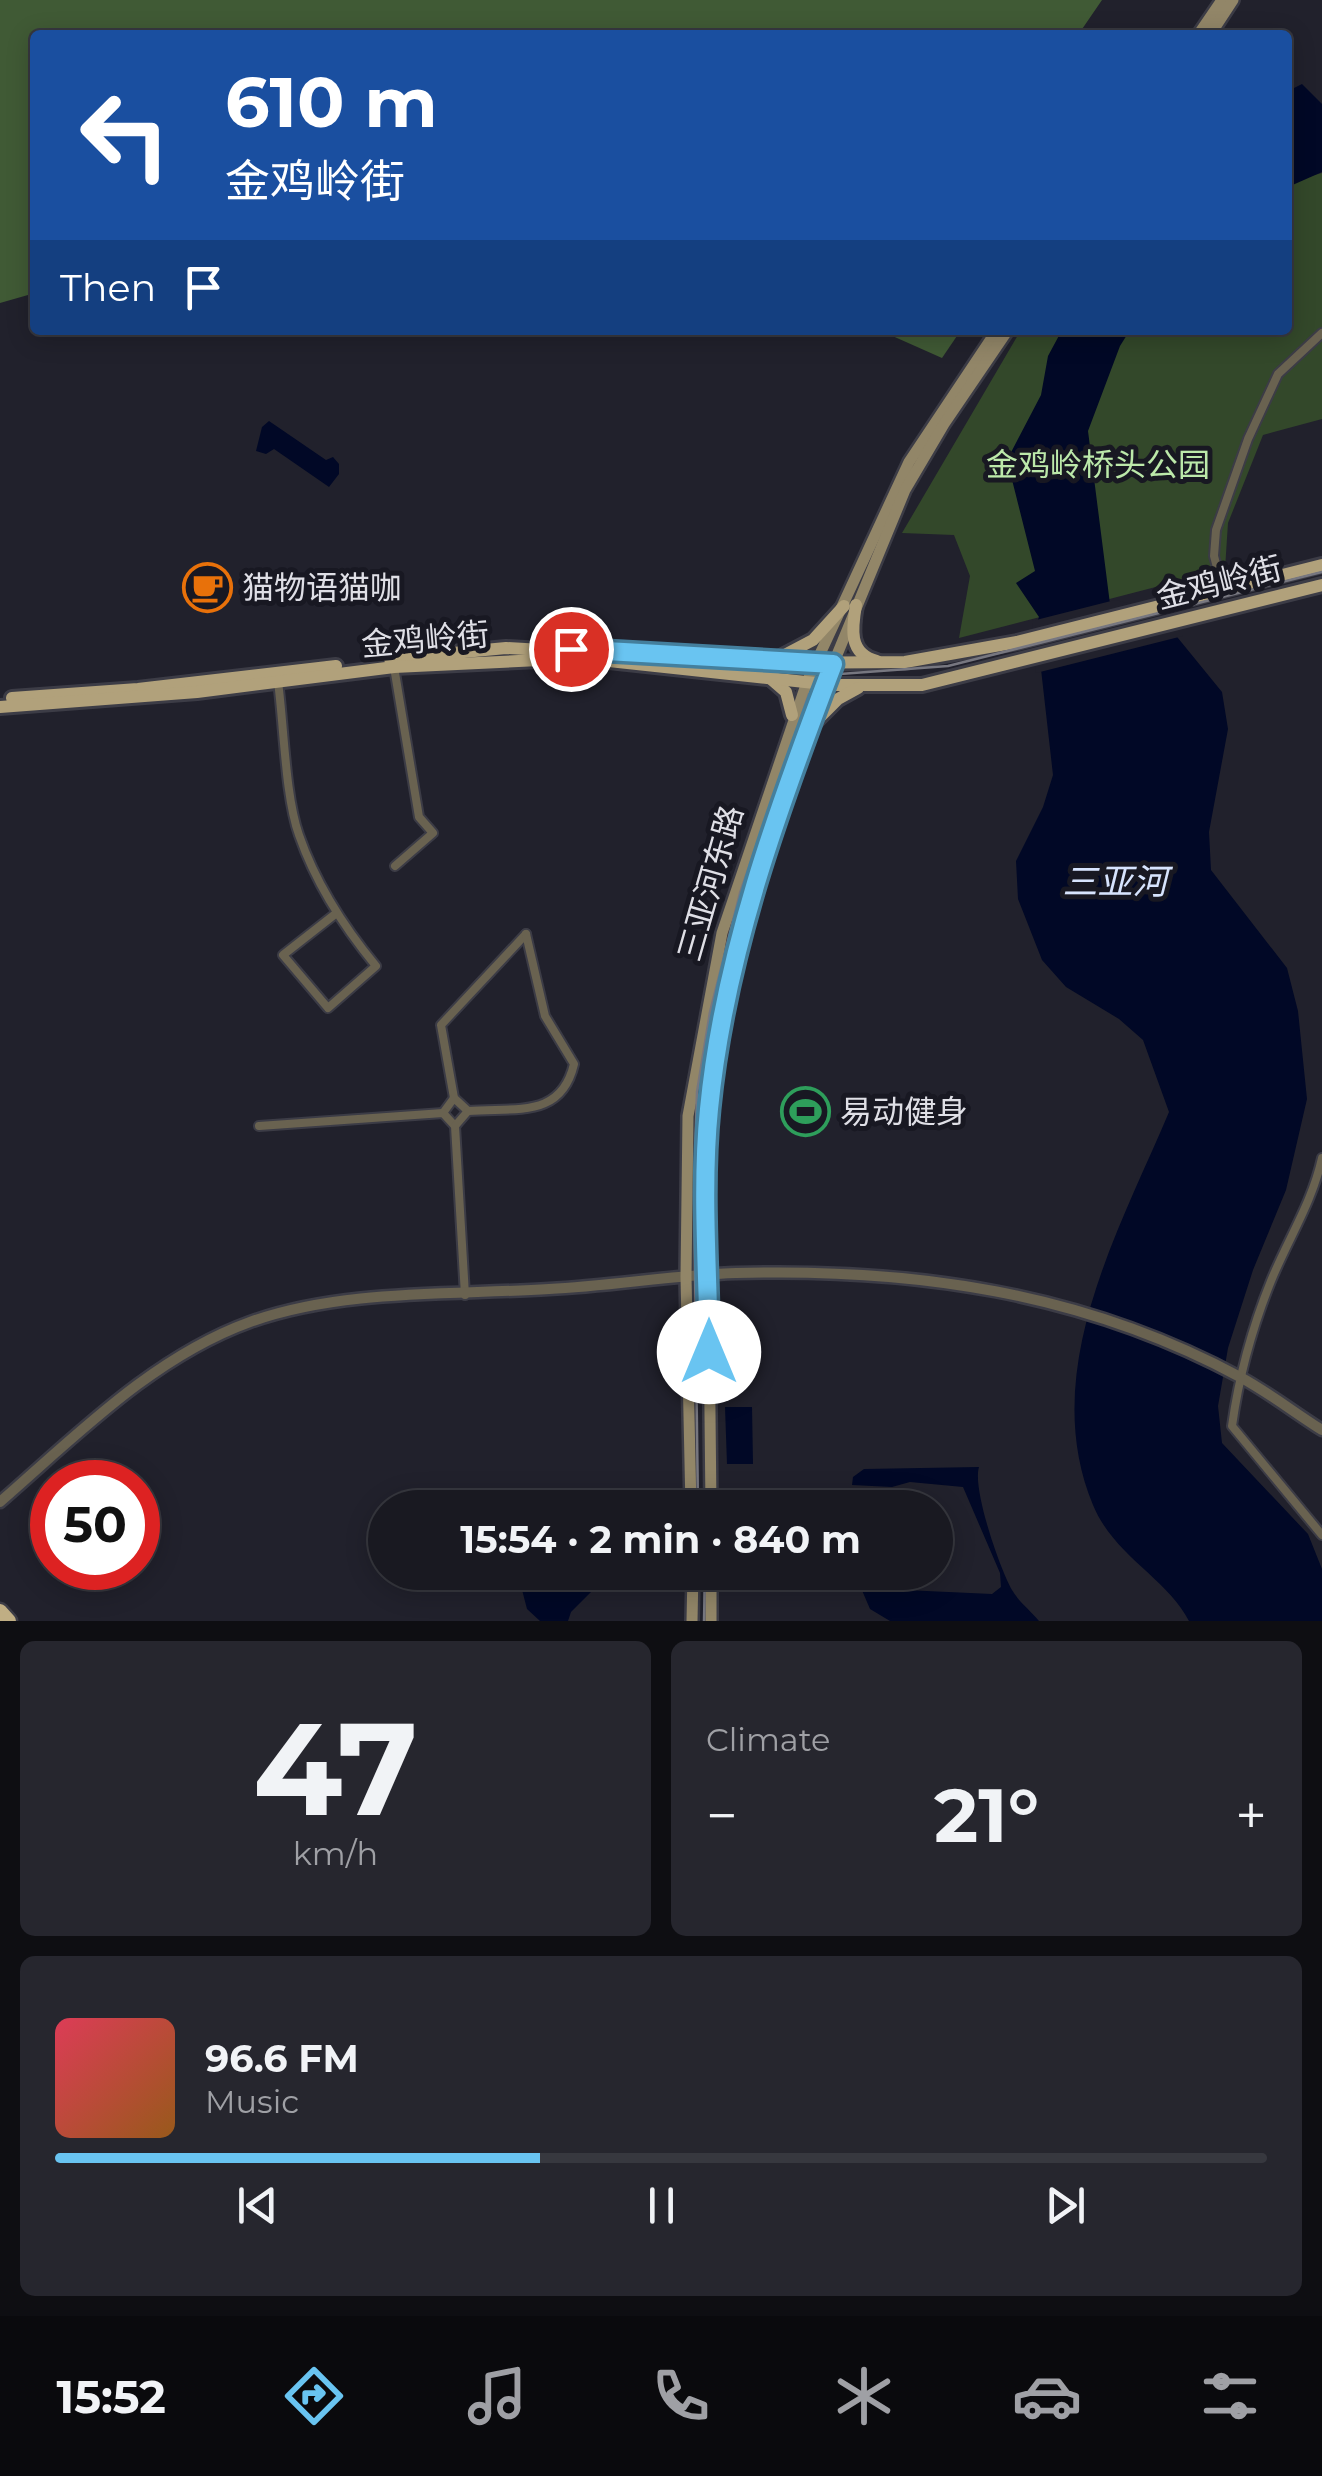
<!DOCTYPE html>
<meta charset="utf-8">
<style>
body{margin:0;font-family:Montserrat,"Noto Sans SC",sans-serif;background:#26262e;color:#f1f3f6;height:100vh;display:flex;flex-direction:column;font-size:38px;white-space:nowrap}
*{box-sizing:border-box;margin:0}
p{font-size:32px;color:#9fa0a5}
.icon{flex:none;width:55px;height:55px;fill:none;stroke:currentColor;stroke-width:2;stroke-linecap:round;stroke-linejoin:round}
.map{position:relative;height:1621px;overflow:hidden}
.details{display:flex;flex-direction:column;gap:20px;padding:20px;background:#0e0e12;flex:1}
.details>*{flex:none}
.top-card{position:absolute;left:30px;top:30px;width:1262px;height:305px;border-radius:10px;box-shadow:0 5px 25px #0003,0 0 0 2px #37383f;background:#1a4fa0;color:#fff;overflow:hidden}
.speed{position:absolute;left:30px;top:1460px;display:flex;gap:20px;font-size:50px;font-weight:700;text-align:center}
.speed>*{display:grid;place-content:center;width:130px;height:130px;border-radius:50%;background:#191921;box-shadow:0 5px 25px #0003,0 0 0 2px #37383f;line-height:1}
.speed .limit{border:15px solid #d22;background:#fff;color:#111}
.pin{position:absolute;display:grid;place-items:center;width:85px;height:85px;color:#fff;margin:-42px;border:5px solid #fff;border-radius:50%;box-shadow:0 2px 10px #0007}
.me{position:absolute;width:110px;margin:-55px;rotate:0deg;stroke-linejoin:round;filter:drop-shadow(0 0 8px #0008)}
.turn{display:flex;align-items:center;gap:35px;height:210px;padding:0 30px;font-size:45px}
.turn .icon{width:130px;height:130px;stroke-width:2.5}
.turn b{display:block;font-size:70px;line-height:85px}
.then{display:flex;align-items:center;height:95px;padding:0 30px;background:#0003;gap:20px;font-size:38px}
.big{font-size:75px;font-weight:700;line-height:1.1}
.details .widget{flex:1;display:flex;flex-direction:column;justify-content:center;gap:15px;min-width:0;padding:0 35px;border-radius:15px;background:#26262e}
.details .dial{align-items:center;gap:0}
.dial b{font-size:130px;line-height:1}
.song{display:flex;align-items:center;gap:30px}
.cover{width:120px;height:120px;border-radius:15px;background:linear-gradient(135deg,hsl(350 70% 55%),hsl(30 70% 35%))}
.played{height:10px;border-radius:5px;background:linear-gradient(90deg,#69c4f1 40%,#37383f 40%)}
.keys{display:flex;justify-content:space-around;direction:ltr}
.heat{display:flex;justify-content:space-between;align-items:center;font-size:55px;direction:ltr}
.details .tiles{flex:1;display:grid;gap:20px;grid-template-columns:1fr 1fr}
.widget:last-child{grid-column:span 2}
.trip{position:absolute;left:368px;top:1490px;width:585px;height:100px;border-radius:50px;background:#191921;box-shadow:0 5px 25px #0003,0 0 0 2px #37383f;font-weight:700;line-height:100px;text-align:center}
.tab-bar{display:flex;height:160px;justify-content:space-around;align-items:center;background:#0a0a0d;color:#9fa0a5}
.tab-bar .icon{width:70px;height:70px}
.tab-bar .active{color:#69c4f1}
.tab-bar b{font-size:45px;color:#f1f3f6}
.map>svg:first-child{display:block}
.green{fill:#33482a}
.forest{fill:#405a35}
.water{fill:#010826}
.pier{fill:#21212c}
.lines{fill:none;stroke-linecap:round;stroke-linejoin:round}
.minor-casing{stroke:#3c3c46;stroke-width:12}
.tertiary-casing{stroke:#3c3c46;stroke-width:15}
.secondary-casing{stroke:#3c3c46;stroke-width:16}
.primary-casing{stroke:#3c3c46;stroke-width:18}
.trunk-casing{stroke:#3c3c46;stroke-width:19}
.minor{stroke:#696250;stroke-width:8}
.tertiary{stroke:#696250;stroke-width:10}
.secondary{stroke:#928668;stroke-width:11}
.primary{stroke:#b1a17b;stroke-width:12}
.trunk{stroke:#c0ae84;stroke-width:14}
.tram{stroke:#777780;stroke-width:2.5}
.route-casing{stroke:#447f9d;stroke-width:25}
.route{stroke:#69c4f1;stroke-width:18}
.labels{text-anchor:middle;dominant-baseline:central;stroke-width:10;stroke-linejoin:round;paint-order:stroke}
.park-label{font-size:32px;fill:#bce9aa;stroke:#181822}
.street-label{font-size:32px;fill:#dfdfe6;stroke:#181822}
.poi-label{font-size:32px;fill:#dfdfe6;stroke:#181822;text-anchor:start}
.water-label{font-size:35px;font-style:italic;fill:#d7e4fe;stroke:#181822}
</style>
<div class="map">
<svg width="1322" height="1621" viewBox="0 0 1322 1621">
<rect width="100%" height="100%" fill="#21212c"/>
<polygon class="green" points="1288,171 1307,177 1322,173 1322,419 1263,435 1228,523 1225,569 959,638 970,576 954,535 902,533 1021,330 1288,330"/>
<g class="forest">
<polygon points="0,0 1102,0 1078,35 35,35 35,293 0,303"/>
<polygon points="879,330 961,330 942,358"/>
</g>
<g class="water">
<polygon points="1302,84 1322,104 1322,172 1288,187 1288,91"/>
<path d="M 1062,330 L 1130,330 L 1120,346 L 1088,431 L 1110,604 L 1160,616 L 1222,692 L 1228,729 L 1209,832 L 1211,870 L 1287,968 L 1298,1011 L 1307,1099 L 1286,1190 L 1253,1270 L 1228,1348 L 1218,1406 L 1222,1443 L 1308,1534 L 1322,1569 L 1322,1621 L 1189,1621 C 1167,1578 1114,1556 1093,1505 C 1038,1372 1118,1233 1169,1112 L 1143,1040 L 1119,1019 L 1066,987 L 1042,960 L 1018,899 L 1016,861 L 1043,807 L 1053,775 L 1036,625 L 1039,617 L 1016,583 L 1035,571 L 1007,460 L 1041,395 L 1048,356 Z"/>
<polygon points="269,421 326,460 333,457 339,464 339,474 329,487 274,449 266,454 256,451 262,427"/>
<polygon points="725,1407 752,1407 753,1464 727,1464"/>
<path d="M 979,1467 C 972,1489 1000,1569 1012,1590 C 1019,1602 1031,1611 1039,1621 L 890,1621 L 870,1609 L 861,1588 L 992,1594 L 1001,1587 L 1000,1573 L 963,1487 L 910,1482 L 892,1487 L 852,1485 L 853,1477 L 864,1469 Z"/>
<polygon points="528,1573 561,1577 585,1573 595,1588 571,1612 568,1621 540,1621 527,1609 520,1582"/>
</g>
<polygon class="pier" points="1115,600 1163,611 1183,636 1036,673 1032,621"/>
<g class="lines">
<defs>
<g id="minor">
<polyline points="1223,590 1214,556 1216,530 1248,439 1278,374 1322,333"/>
<polyline points="394,667 419,817 433,833 395,866"/>
<path d="M 278,682 C 284,725 285,796 299,835 C 316,884 343,926 376,966 L 328,1008 L 283,955 L 334,915"/>
<polyline points="454,1098 441,1025 526,934"/>
<polyline points="443,1113 454,1098 468,1111"/>
<polyline points="259,1126 443,1113 455,1126 465,1295"/>
<path d="M 455,1126 L 468,1111 C 516,1107 561,1119 574,1064 L 545,1016 L 526,934"/>
<path d="M 1322,1158 C 1312,1203 1288,1239 1271,1281 C 1252,1328 1239,1376 1232,1426 L 1322,1535"/>
</g>
<path id="tertiary" d="M 0,1502 C 76,1436 153,1357 250,1322 C 341,1289 452,1295 549,1289 C 611,1286 674,1275 736,1273 C 913,1268 1082,1292 1240,1377 C 1268,1392 1295,1413 1322,1430"/>
<g id="secondary">
<polyline points="1198,35 1222,0"/>
<polyline points="1210,35 1233,0"/>
<polyline points="691,1508 686,1277 688,1116 722,933 807,682 909,462 997,330"/>
<polyline points="711,1508 707,1130 730,976 752,897 827,679 905,490 944,424 1008,330"/>
<polyline points="692,1621 693,1572"/>
<polyline points="711,1621 711,1572"/>
</g>
<g id="primary">
<path d="M 856,605 C 852,628 848,654 877,661"/>
<polyline points="390,659 506,648 767,663 905,662 1017,642 1322,565"/>
<polyline points="777,659 813,640 844,606"/>
<polyline points="771,679 786,692 792,715"/>
<polyline points="12,698 138,689 336,666"/>
<polyline points="0,707 197,692 394,667 581,658 833,685 922,685 1322,585"/>
<polyline points="814,723 838,699 858,688"/>
</g>
<polyline id="trunk" points="0,1611 9,1621"/>
</defs>
<use href="#minor" class="minor-casing"/>
<use href="#tertiary" class="tertiary-casing"/>
<use href="#secondary" class="secondary-casing"/>
<use href="#primary" class="primary-casing"/>
<use href="#trunk" class="trunk-casing"/>
<use href="#minor" class="minor"/>
<use href="#tertiary" class="tertiary"/>
<use href="#secondary" class="secondary"/>
<use href="#primary" class="primary"/>
<use href="#trunk" class="trunk"/>
<g class="tram">
<polyline points="698,1508 694,1192 697,1092 710,1012 740,893 809,694 840,674 948,666 1322,572"/>
<polyline points="704,1621 705,1572"/>
</g>
</g>
<g class="lines">
<defs>
<path id="route" d="M 571,649 L 833,664 C 778,808 724,955 709,1109 C 701,1188 708,1272 709,1352"/>
</defs>
<use href="#route" class="route-casing"/>
<use href="#route" class="route"/>
</g>
<defs>
<symbol id="cafe-ring" viewBox="-11 -11 22 22"><circle r="9.5" fill="#181822" stroke="#e8710a" stroke-width="1.5"/><path d="M-5.5-4.5H6V0H3Q3 3.5 0 3.5H-2.5Q-5.5 3.5-5.5 0ZM3-3.2v2h1.7v-2ZM-6 4.5H4V6H-6Z" fill="#e8710a"/></symbol>
<symbol id="stadium-ring" viewBox="-11 -11 22 22"><circle r="9.5" fill="#181822" stroke="#2e9e5b" stroke-width="1.5"/><path d="M0-5a6.5 5 0 1 0 0 10a6.5 5 0 1 0 0-10ZM-3.5-1.8h7v3.6h-7Z" fill="#2e9e5b"/></symbol>
</defs>
<g fill-rule="evenodd">
<use href="#cafe-ring" x="180" y="560" width="55" height="55"/>
<use href="#stadium-ring" x="778" y="1084" width="55" height="55"/>
</g>
<g class="labels">
<g class="park-label">
<text x="1098" y="464">金鸡岭桥头公园</text>
</g>
<g class="street-label">
<text transform="translate(1219 582) rotate(-14)">金鸡岭街</text>
<text transform="translate(425 639) rotate(-5)">金鸡岭街</text>
<text transform="translate(710 883) rotate(-74)">三亚河东路</text>
</g>
<g class="poi-label">
<text x="242" y="587">猫物语猫咖</text>
<text x="840" y="1111">易动健身</text>
</g>
<g class="water-label">
<text x="1115" y="881">三亚河</text>
</g>
</g>
</svg>
<div class="speed"><div class="limit">50</div></div>
<div class="pin" style="left:571px;top:649px;background:#d93025"><svg class="icon" aria-label="arrive" viewBox="0 0 24 24"><path d="M6 21V4h12l-3 4 3 4H6"/></svg></div>
<svg class="me" style="left:709px;top:1352px" viewBox="-20 -20 40 40"><circle r="19" fill="#fff"/><path d="M0-13L10 11 0 6-10 11z" fill="#69c4f1"/></svg>
<div class="trip">15:54 · 2 min · 840 m</div>
<div class="top-card">
<div class="turn"><svg class="icon" aria-label="left" viewBox="0 0 24 24"><path d="M17 20v-9H6M10 6l-5 5 5 5"/></svg><div><b>610 m</b>金鸡岭街</div></div>
<div class="then">Then<svg class="icon" aria-label="arrive" viewBox="0 0 24 24"><path d="M6 21V4h12l-3 4 3 4H6"/></svg></div>
</div>
</div>
<section class="details">
<div class="tiles">
<div class="widget dial"><b>47</b><p>km/h</p></div>
<div class="widget"><p>Climate</p>
<div class="heat"><a>−</a><b class="big">21°</b><a>+</a></div>
</div>
<div class="widget">
<div class="song"><i class="cover"></i><div><b>96.6 FM</b><p>Music</p></div></div>
<div class="played"></div>
<div class="keys"><svg class="icon" aria-label="previous" viewBox="0 0 24 24"><path d="M18 5L8 12l10 7zM5 5v14"/></svg><svg class="icon" aria-label="pause" viewBox="0 0 24 24"><path d="M8 5v14M16 5v14"/></svg><svg class="icon" aria-label="next" viewBox="0 0 24 24"><path d="M6 5l10 7-10 7zM19 5v14"/></svg></div>
</div>
</div>
</section>
<nav class="tab-bar">
<b>15:52</b>
<svg class="icon active" aria-label="directions" viewBox="0 0 24 24"><path d="M12 3l9 9-9 9-9-9zM9 14v-3h6M13 9l2 2-2 2"/></svg>
<svg class="icon" aria-label="music" viewBox="0 0 24 24"><path d="M9 18V5l10-2v13"/><circle cx="6" cy="18" r="3"/><circle cx="16" cy="16" r="3"/></svg>
<svg class="icon" aria-label="phone" viewBox="0 0 24 24"><path d="M5 4h4l2 5-3 2q2 4 5 5l2-3 5 2v4C11 20 4 13 5 4z"/></svg>
<svg class="icon" aria-label="climate" viewBox="0 0 24 24"><path d="M12 3v18M4 7l16 10M4 17L20 7"/></svg>
<svg class="icon" aria-label="car" viewBox="0 0 24 24"><path d="M5 17H2v-5l4-1 3-4h7l3 4 3 1v5h-3M9 17h6M6 11h13"/><circle cx="7" cy="17" r="2"/><circle cx="17" cy="17" r="2"/></svg>
<svg class="icon" aria-label="filters" viewBox="0 0 24 24"><path d="M4 7h16M4 17h16"/><circle cx="9" cy="7" r="2"/><circle cx="15" cy="17" r="2"/></svg>
</nav>
